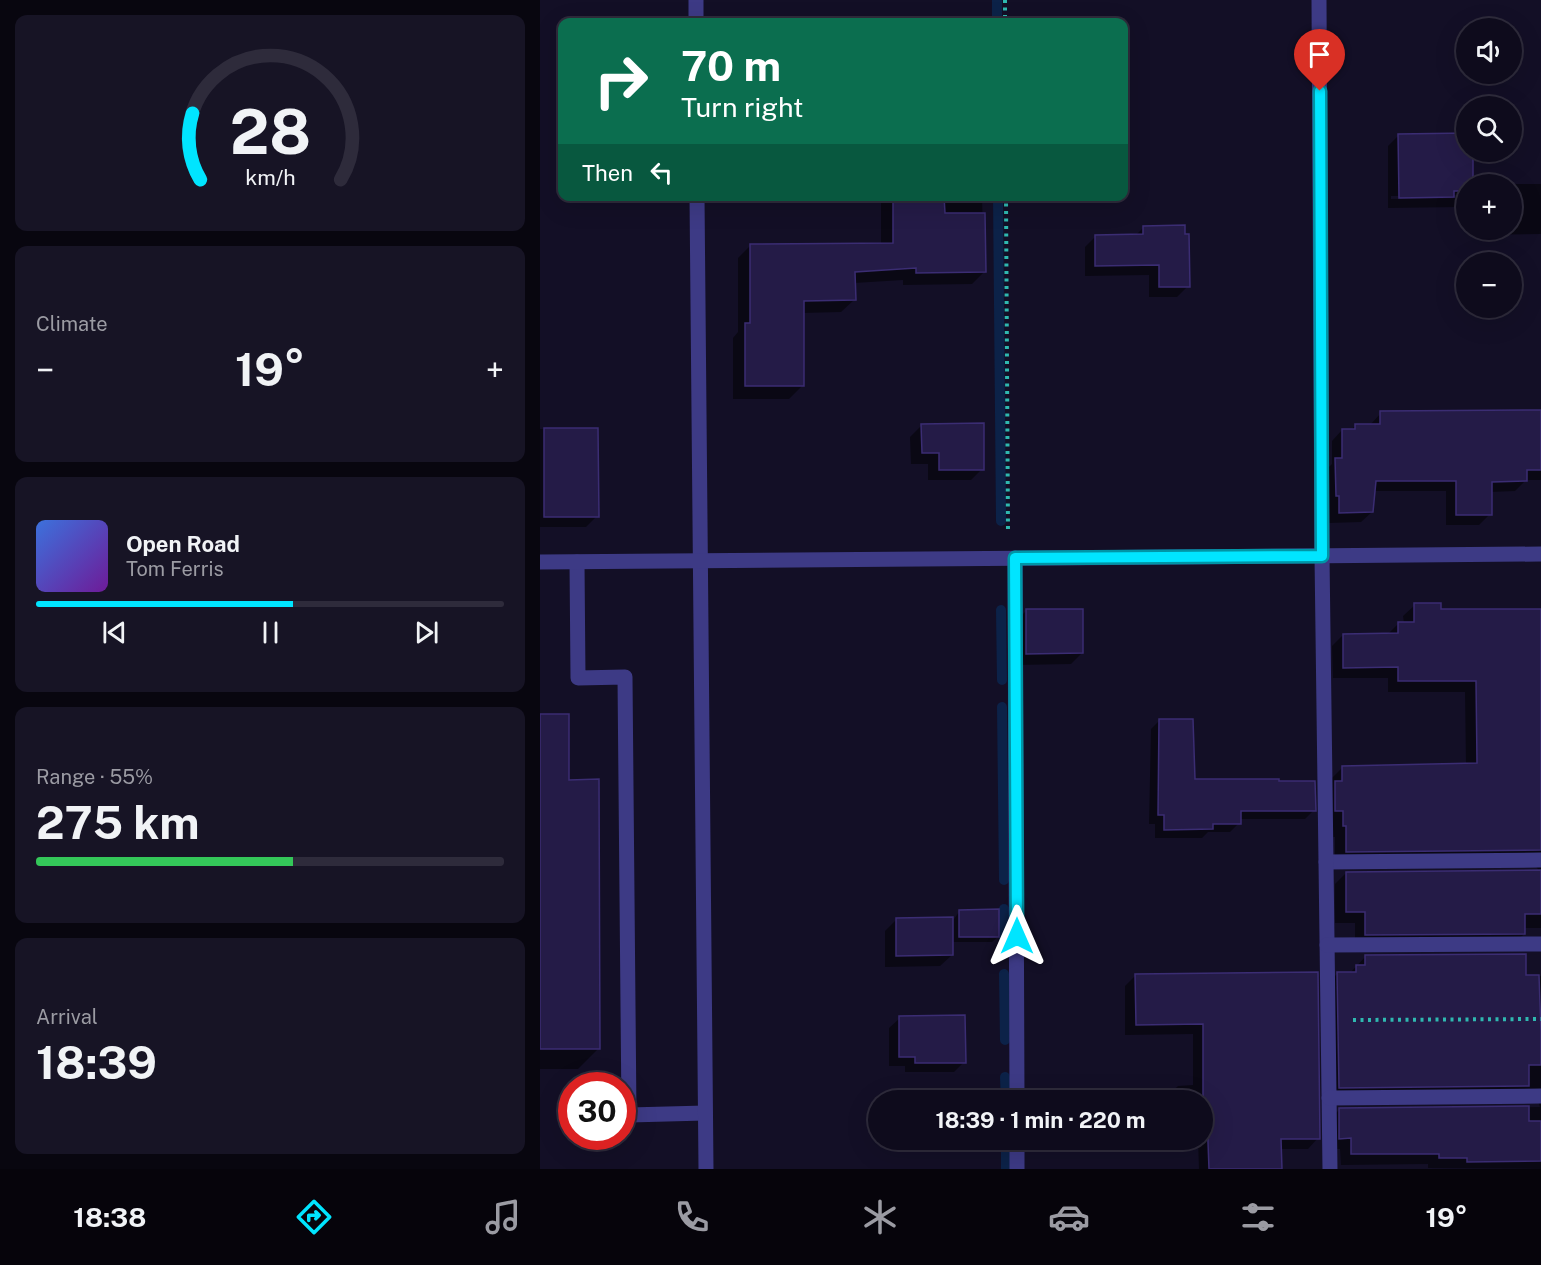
<!DOCTYPE html>
<meta charset="utf-8">
<style>
body{margin:0;font-family:"Public Sans",sans-serif;background:#171425;color:#f1f3f6;height:100vh;display:flex;flex-direction:column;font-size:22px;white-space:nowrap}
*{box-sizing:border-box;margin:0}
p{font-size:20px;color:#9b9ba3}
.icon{flex:none;width:33px;height:33px;fill:none;stroke:currentColor;stroke-width:2;stroke-linecap:round;stroke-linejoin:round}
.map{position:relative;flex:1;overflow:hidden}
.details{display:flex;flex-direction:column;gap:15px;padding:15px;background:#08060f;width:540px}
.details>*{flex:none}
.banner{position:absolute;left:18px;top:18px;width:570px;height:183px;border-radius:12px;box-shadow:0 6px 24px #0002,0 0 0 2px #2e2b3b;background:#0b6e4f;color:#fff;overflow:hidden}
.controls{position:absolute;left:916px;top:18px;display:grid;gap:12px}
.controls a{display:grid;place-items:center;width:66px;height:66px;border-radius:50%;background:#0e0b1c;box-shadow:0 6px 24px #0002,0 0 0 2px #2e2b3b;font-size:30px}
.speed{position:absolute;left:18px;top:1072px;display:flex;gap:12px;font-size:30px;font-weight:700;text-align:center}
.speed>*{display:grid;place-content:center;width:78px;height:78px;border-radius:50%;background:#0e0b1c;box-shadow:0 6px 24px #0002,0 0 0 2px #2e2b3b;line-height:1}
.speed .limit{border:9px solid #d22;background:#fff;color:#111}
.pin{position:absolute;display:grid;place-items:center;width:51px;height:51px;color:#fff;margin:-62px -26px;border-radius:50% 50% 50% 0;rotate:-45deg;box-shadow:0 0 6px #0007}
.pin .icon{rotate:45deg}
.me{position:absolute;width:66px;margin:-33px;rotate:0deg;stroke-linejoin:round;filter:drop-shadow(0 0 4px #0008)}
.turn{display:flex;align-items:center;gap:21px;height:126px;padding:0 24px;font-size:27px}
.turn .icon{width:78px;height:78px;stroke-width:2.5}
.turn b{display:block;font-size:42px;line-height:51px}
.then{display:flex;align-items:center;height:57px;padding:0 24px;background:#0003;gap:12px;font-size:22px}
.big{font-size:45px;font-weight:700;line-height:1.1}
.details .card{flex:1;display:flex;flex-direction:column;justify-content:center;gap:9px;min-width:0;padding:0 21px;border-radius:12px;background:#171425}
.details .dial{align-items:center;gap:0}
.dial svg{height:156px;overflow:visible;fill:none;stroke:#2e2b3b;stroke-width:7;stroke-linecap:round;text-anchor:middle}
.dial text{fill:#f1f3f6;stroke:none}
.song{display:flex;align-items:center;gap:18px}
.cover{width:72px;height:72px;border-radius:9px;background:linear-gradient(135deg,hsl(220 70% 55%),hsl(280 70% 35%))}
.played{height:6px;border-radius:3px;background:linear-gradient(90deg,#00e5ff 55%,#2e2b3b 55%)}
.keys{display:flex;justify-content:space-around;direction:ltr}
.heat{display:flex;justify-content:space-between;align-items:center;font-size:33px;direction:ltr}
.charge{height:9px;border-radius:4px;background:linear-gradient(90deg,#34c759 55%,#2e2b3b 0)}
.trip{position:absolute;left:328px;top:1090px;width:345px;height:60px;border-radius:30px;background:#0e0b1c;box-shadow:0 6px 24px #0002,0 0 0 2px #2e2b3b;font-weight:700;line-height:60px;text-align:center}
.tabs{display:flex;height:96px;justify-content:space-around;align-items:center;background:#06040b;color:#9b9ba3}
.tabs .icon{width:42px;height:42px}
.tabs .on{color:#00e5ff}
.tabs b{font-size:27px;color:#f1f3f6}
main{display:flex;flex:1;min-height:0}
.map>svg:first-child{display:block}
.shadow{fill:#0007;fill-rule:evenodd}
.lines{fill:none;stroke-linecap:round;stroke-linejoin:round}
.stream{stroke:#0c2248;stroke-width:10}
.building{fill:#241b47;stroke:#3b2d73;stroke-width:1.5}
.path{stroke:#2fb8b0;stroke-width:4;stroke-dasharray:3 4.5;stroke-linecap:butt}
.service{stroke:#3d3a85;stroke-width:15}
.minor{stroke:#3d3a85;stroke-width:15}
.tertiary{stroke:#3d3a85;stroke-width:15}
.route-casing{stroke:#0095a6;stroke-width:15}
.route{stroke:#00e5ff;stroke-width:10}
</style>
<main>
<section class="details">
<div class="card dial"><svg viewBox="0 0 100 80">
<path d="M14 69A42 42 0 1 1 86 69"/>
<path d="M14 69A42 42 0 0 1 10 35" stroke="#00e5ff"/>
<text x="50" y="56" font-size="32" font-weight="700">28</text>
<text x="50" y="72" font-size="11">km/h</text>
</svg></div>
<div class="card"><p>Climate</p>
<div class="heat"><a>−</a><b class="big">19°</b><a>+</a></div>
</div>
<div class="card">
<div class="song"><i class="cover"></i><div><b>Open Road</b><p>Tom Ferris</p></div></div>
<div class="played"></div>
<div class="keys"><svg class="icon" aria-label="previous" viewBox="0 0 24 24"><path d="M18 5L8 12l10 7zM5 5v14"/></svg><svg class="icon" aria-label="pause" viewBox="0 0 24 24"><path d="M8 5v14M16 5v14"/></svg><svg class="icon" aria-label="next" viewBox="0 0 24 24"><path d="M6 5l10 7-10 7zM19 5v14"/></svg></div>
</div>
<div class="card"><p>Range · 55%</p><b class="big">275 km</b><div class="charge"></div></div>
<div class="card"><p>Arrival</p><b class="big">18:39</b></div>
</section>
<div class="map">
<svg width="1001" height="1169" viewBox="0 0 1001 1169">
<rect width="100%" height="100%" fill="#130f26"/>
<g class="shadow">
<path d="M 859,135 L 927,135 L 927,152 L 931,152 L 932,184 L 927,184 L 927,201 L 921,207 L 848,208 L 848,146 ZM 923,195 L 923,198 L 851,199 L 851,196 Z"/>
<polygon points="944,184 1001,184 1001,234 934,235 934,230 972,230 972,184"/>
<polygon points="187,196 266,196 262,200 187,201"/>
<polygon points="341,196 442,196 444,272 432,284 363,285 363,280 314,283 314,300 301,312 262,313 262,386 249,399 193,399 193,338 198,332 198,258 211,245 341,244"/>
<polygon points="604,227 648,286 637,297 609,297 609,275 545,276 545,247 556,236 595,236"/>
<polygon points="1001,412 1001,480 986,480 975,491 950,492 950,514 939,525 906,525 906,491 834,491 832,512 821,522 789,523 786,470 792,464 792,441 802,430 811,430 816,425 830,425 841,413"/>
<polygon points="382,425 442,469 431,480 388,480 388,464 371,464 370,437"/>
<polygon points="0,429 57,429 57,516 46,527 0,527"/>
<polygon points="875,605 900,610 1001,610 1001,928 984,928 984,934 973,945 815,946 815,923 795,923 795,884 806,873 999,871 994,863 795,863 795,837 792,837 792,778 803,767 926,765 925,692 848,692 848,678 793,678 792,646 803,635 847,635 859,623 864,623 863,616"/>
<polygon points="486,611 542,653 531,664 476,665 475,622"/>
<polygon points="0,716 28,781 58,1049 38,1069 0,1069"/>
<polygon points="620,720 653,780 738,783 774,810 765,819 699,819 699,823 690,832 668,832 662,838 615,838 615,824 609,824 611,729"/>
<polygon points="419,912 458,937 452,942 412,942 412,955 400,966 345,967 345,931 357,919 414,919"/>
<polygon points="826,956 985,975 1001,976 1001,1169 888,1168 888,1164 801,1165 800,1149 789,1149 789,1120 800,1109 1000,1107 998,1101 788,1099 787,984 798,973 810,973"/>
<polygon points="776,973 778,1138 768,1149 740,1149 740,1169 659,1169 658,1140 663,1140 663,1101 627,1101 627,1096 638,1086 653,1085 653,1034 585,1035 585,986 596,975"/>
<polygon points="360,1018 424,1062 414,1072 365,1072 365,1066 349,1066 349,1028"/>
</g>
<g class="lines">
<g class="stream">
<polyline points="457,0 457,22"/>
<polyline points="458,196 461,521"/>
<polyline points="461,610 462,680"/>
<polyline points="462,707 464,880"/>
<polyline points="464,909 464,940"/>
<polyline points="464,974 465,1040"/>
<polyline points="465,1077 466,1101"/>
<polyline points="466,1140 466,1169"/>
</g>
</g>
<g class="building">
<polygon points="927,133 927,152 933,152 933,184 927,184 927,191 914,191 914,197 859,198 858,134"/>
<polygon points="353,196 404,196 405,213 445,213 446,272 376,273 376,268 315,272 316,300 264,301 264,386 205,386 205,323 210,323 210,244 353,243"/>
<polygon points="645,225 645,234 649,234 650,287 619,287 619,265 555,266 555,235 603,234 603,226"/>
<polygon points="1001,410 1001,470 987,470 987,481 952,482 952,515 916,515 916,481 836,481 833,512 799,513 799,496 796,496 795,458 802,458 802,429 815,429 815,424 840,424 840,411"/>
<polygon points="444,423 444,470 399,470 399,453 382,453 381,424"/>
<polygon points="4,428 58,428 59,517 4,517"/>
<polygon points="874,603 901,603 901,609 1001,609 1001,850 806,852 806,826 803,826 803,811 795,811 795,781 802,781 802,766 937,763 936,681 858,681 858,667 803,668 803,634 858,633 858,622 874,622"/>
<polygon points="486,609 543,609 543,653 486,654"/>
<polygon points="0,714 29,714 29,780 59,779 60,1049 0,1049"/>
<polygon points="619,719 653,719 655,779 739,779 739,781 775,781 776,811 701,811 701,824 673,824 673,829 624,830 624,815 618,815"/>
<polygon points="1001,870 1001,914 985,914 985,934 825,935 825,912 806,912 806,872"/>
<polygon points="459,909 459,937 419,937 419,910"/>
<polygon points="413,917 413,955 356,956 356,918"/>
<polygon points="986,954 986,975 999,975 1001,1032 1001,1065 989,1065 989,1086 799,1088 797,972 816,972 816,965 825,965 825,955"/>
<polygon points="778,972 780,1139 741,1139 742,1169 669,1169 667,1115 663,1115 663,1024 596,1025 595,974"/>
<polygon points="425,1015 426,1063 375,1063 375,1057 359,1057 359,1016"/>
<polygon points="989,1106 989,1121 1001,1121 1001,1161 927,1162 927,1158 899,1158 899,1154 811,1154 811,1138 799,1139 799,1108"/>
</g>
<g class="lines">
<g class="path">
<polyline points="465,0 465,22"/>
<polyline points="466,196 468,532"/>
<polyline points="813,1020 1001,1019"/>
</g>
<g class="service">
<polyline points="37,562 38,678 85,677 89,1115 165,1113"/>
<polyline points="786,862 1000,860"/>
</g>
<g class="minor">
<polyline points="156,0 156,22"/>
<polyline points="779,0 782,556 790,1169"/>
<polyline points="157,196 166,1169"/>
<polyline points="475,558 477,1101"/>
<polyline points="787,945 1001,944"/>
<polyline points="789,1098 1001,1096"/>
<polyline points="477,1140 477,1169"/>
</g>
<polyline class="tertiary" points="0,562 1001,554"/>
</g>
<g class="lines">
<defs>
<polyline id="route" points="477,936 475,558 782,556 780,91"/>
</defs>
<use href="#route" class="route-casing"/>
<use href="#route" class="route"/>
</g>
</svg>
<div class="controls">
<a><svg class="icon" aria-label="sound" viewBox="0 0 24 24"><path d="M4 9h4l5-4v14l-5-4H4zM17 9q2 3 0 6"/></svg></a>
<a><svg class="icon" aria-label="search" viewBox="0 0 24 24"><circle cx="10" cy="10" r="6"/><path d="M15 15l6 6"/></svg></a>
<a>+</a>
<a>−</a>
</div>
<div class="speed"><div class="limit">30</div></div>
<div class="pin" style="left:780px;top:91px;background:#d93025"><svg class="icon" aria-label="arrive" viewBox="0 0 24 24"><path d="M6 21V4h12l-3 4 3 4H6"/></svg></div>
<svg class="me" style="left:477px;top:936px" viewBox="-20 -20 40 40"><path d="M0-17L14 15 0 8-14 15z" fill="#00e5ff" stroke="#fff" stroke-width="4"/></svg>
<div class="trip">18:39 · 1 min · 220 m</div>
<div class="banner">
<div class="turn"><svg class="icon" aria-label="right" viewBox="0 0 24 24"><path d="M7 20v-9h11M14 6l5 5-5 5"/></svg><div><b>70 m</b>Turn right</div></div>
<div class="then">Then<svg class="icon" aria-label="left" viewBox="0 0 24 24"><path d="M17 20v-9H6M10 6l-5 5 5 5"/></svg></div>
</div>
</div>
</main>
<nav class="tabs">
<b>18:38</b>
<svg class="icon on" aria-label="directions" viewBox="0 0 24 24"><path d="M12 3l9 9-9 9-9-9zM9 14v-3h6M13 9l2 2-2 2"/></svg>
<svg class="icon" aria-label="music" viewBox="0 0 24 24"><path d="M9 18V5l10-2v13"/><circle cx="6" cy="18" r="3"/><circle cx="16" cy="16" r="3"/></svg>
<svg class="icon" aria-label="phone" viewBox="0 0 24 24"><path d="M5 4h4l2 5-3 2q2 4 5 5l2-3 5 2v4C11 20 4 13 5 4z"/></svg>
<svg class="icon" aria-label="climate" viewBox="0 0 24 24"><path d="M12 3v18M4 7l16 10M4 17L20 7"/></svg>
<svg class="icon" aria-label="car" viewBox="0 0 24 24"><path d="M5 17H2v-5l4-1 3-4h7l3 4 3 1v5h-3M9 17h6M6 11h13"/><circle cx="7" cy="17" r="2"/><circle cx="17" cy="17" r="2"/></svg>
<svg class="icon" aria-label="filters" viewBox="0 0 24 24"><path d="M4 7h16M4 17h16"/><circle cx="9" cy="7" r="2"/><circle cx="15" cy="17" r="2"/></svg>
<b>19°</b>
</nav>
